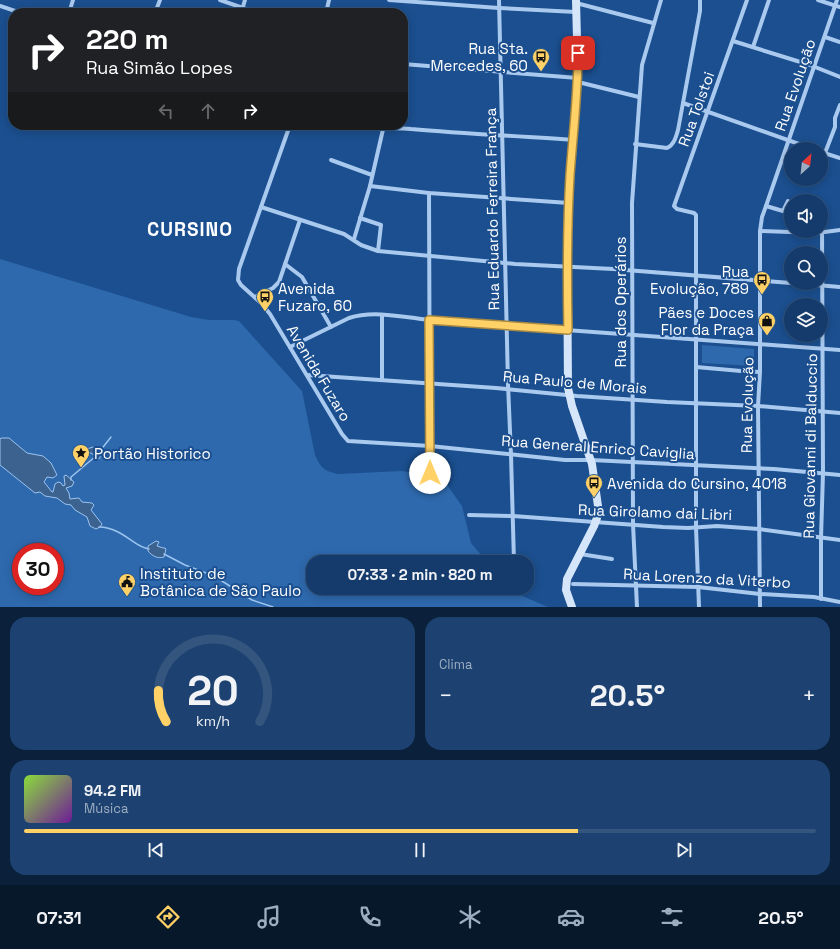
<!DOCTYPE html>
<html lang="pt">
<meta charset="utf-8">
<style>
body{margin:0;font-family:"Space Grotesk",sans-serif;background:#1d4271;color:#f1f3f6;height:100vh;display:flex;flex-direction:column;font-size:15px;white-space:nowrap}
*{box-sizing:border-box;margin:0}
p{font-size:13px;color:#9dadc1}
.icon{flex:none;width:22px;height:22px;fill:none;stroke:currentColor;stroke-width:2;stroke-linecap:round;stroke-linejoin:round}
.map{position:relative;height:607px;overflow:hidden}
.panel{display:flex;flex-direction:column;gap:10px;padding:10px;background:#0b203b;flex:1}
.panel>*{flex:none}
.banner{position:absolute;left:8px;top:8px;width:400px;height:122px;border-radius:16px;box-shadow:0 2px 10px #0003,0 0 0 1px #33557e;background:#202124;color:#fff;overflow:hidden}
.needle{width:26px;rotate:27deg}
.tools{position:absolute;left:784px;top:142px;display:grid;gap:8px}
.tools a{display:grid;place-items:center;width:44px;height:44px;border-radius:50%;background:#143b6b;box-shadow:0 2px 10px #0003,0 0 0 1px #33557e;font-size:20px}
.speed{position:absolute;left:12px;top:543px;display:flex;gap:8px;font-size:20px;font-weight:700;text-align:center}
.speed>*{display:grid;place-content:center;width:52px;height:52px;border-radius:50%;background:#143b6b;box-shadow:0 2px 10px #0003,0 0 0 1px #33557e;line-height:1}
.speed .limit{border:6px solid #d22;background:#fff;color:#111}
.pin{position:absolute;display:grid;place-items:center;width:34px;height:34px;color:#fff;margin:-17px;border-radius:8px;box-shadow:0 2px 6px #0006}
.me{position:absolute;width:44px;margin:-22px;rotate:0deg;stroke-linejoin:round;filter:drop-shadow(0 0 3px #0008)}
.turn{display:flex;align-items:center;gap:14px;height:84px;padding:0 12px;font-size:18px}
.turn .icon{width:52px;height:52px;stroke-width:2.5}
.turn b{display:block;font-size:28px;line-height:34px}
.lanes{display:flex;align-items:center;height:38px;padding:0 12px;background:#0003;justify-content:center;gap:20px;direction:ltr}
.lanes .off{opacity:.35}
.big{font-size:30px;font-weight:700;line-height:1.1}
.panel .widget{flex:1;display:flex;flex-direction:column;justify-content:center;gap:6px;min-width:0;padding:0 14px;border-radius:16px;background:#1d4271}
.panel .dial{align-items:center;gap:0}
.dial svg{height:104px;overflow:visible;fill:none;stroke:#33557e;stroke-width:7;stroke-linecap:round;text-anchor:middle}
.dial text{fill:#f1f3f6;stroke:none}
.song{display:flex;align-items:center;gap:12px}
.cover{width:48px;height:48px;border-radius:6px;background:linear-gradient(135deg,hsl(90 70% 55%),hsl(280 70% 35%))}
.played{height:4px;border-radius:2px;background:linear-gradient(90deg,#ffd166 70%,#33557e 70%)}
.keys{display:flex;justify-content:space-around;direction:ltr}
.heat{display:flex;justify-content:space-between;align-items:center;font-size:22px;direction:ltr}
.panel .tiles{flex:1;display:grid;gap:10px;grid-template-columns:1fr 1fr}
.widget:last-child{grid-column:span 2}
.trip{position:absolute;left:306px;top:555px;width:228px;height:40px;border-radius:16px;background:#143b6b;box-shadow:0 2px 10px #0003,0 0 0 1px #33557e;font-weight:700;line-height:40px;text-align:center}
.tab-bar{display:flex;height:64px;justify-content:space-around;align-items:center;background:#08182b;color:#9dadc1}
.tab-bar .icon{width:28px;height:28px}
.tab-bar .on{color:#ffd166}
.tab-bar b{font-size:18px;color:#f1f3f6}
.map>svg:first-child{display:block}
.green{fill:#2e69ad;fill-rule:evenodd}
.water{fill:#3c6290;stroke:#9cc4f0}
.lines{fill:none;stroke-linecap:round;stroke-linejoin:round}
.stream{stroke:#9cc4f0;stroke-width:1.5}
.minor{stroke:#a9c9ee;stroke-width:4}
.secondary{stroke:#d6e6fa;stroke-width:8}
.route-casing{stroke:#a68842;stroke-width:10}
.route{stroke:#ffd166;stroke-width:7}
.labels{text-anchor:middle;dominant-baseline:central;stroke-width:4;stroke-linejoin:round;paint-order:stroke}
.poi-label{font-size:15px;fill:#fff;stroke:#1b4f8f;text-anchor:start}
.street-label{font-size:15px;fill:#fff;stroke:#1b4f8f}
.district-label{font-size:19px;font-weight:bold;letter-spacing:1px;fill:#fff;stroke:#1b4f8f}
</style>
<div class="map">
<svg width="840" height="607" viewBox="0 0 840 607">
<rect width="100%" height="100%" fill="#1b4f8f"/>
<g class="green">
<path d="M 0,259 L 191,317 L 209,320 L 234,320 L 239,321 L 302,391 L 315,455 C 321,468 324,471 338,474 L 402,471 L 434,476 L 445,482 L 462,506 L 471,543 L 487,562 L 313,562 L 313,588 L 510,588 L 513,592 L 548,607 L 0,607 ZM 21,552 L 55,552 L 55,586 L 21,586 Z"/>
<polygon points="702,345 754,349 754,366 702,363"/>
</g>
<g class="water">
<polygon points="1,438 9,438 27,453 43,456 51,463 57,475 53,478 47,477 44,482 52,492 53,492 55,484 58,482 61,483 63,486 65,485 64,476 66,475 74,482 72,486 66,488 69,493 70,499 79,498 82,502 92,503 94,505 91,510 102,524 100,527 96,529 90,526 87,517 75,510 71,505 65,504 57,498 45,496 40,492 35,493 0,465 0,439"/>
<polygon points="93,447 101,450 100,458 98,459 94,455 87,451 87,449"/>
<path d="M 156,541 L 159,542 L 157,546 L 163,548 L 165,548 L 166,549 L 164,557 C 158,559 152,556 148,551 L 148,546 Z"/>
</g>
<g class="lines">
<g class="stream">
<polyline points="100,451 111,437"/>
<polyline points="71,480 71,477 96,456"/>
<path d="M 99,527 C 106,527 112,529 118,532 C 129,537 138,548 149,549"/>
<polyline points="164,554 185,565 214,576 252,600 273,607"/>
</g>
<g class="minor">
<polyline points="220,0 258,13"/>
<polyline points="389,0 499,8 576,12"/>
<polyline points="499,0 508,384 511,455 514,562"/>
<polyline points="818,0 840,7"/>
<polyline points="576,3 653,23"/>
<polyline points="0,6 21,13"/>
<polyline points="69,13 73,0"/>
<polyline points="155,13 160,0"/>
<polyline points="241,13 245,0"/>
<polyline points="326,13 329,0"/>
<polyline points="825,37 840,42"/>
<polyline points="733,41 810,65 840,77"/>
<polyline points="753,47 769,0"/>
<polyline points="403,64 578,78"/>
<polyline points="578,82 639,97"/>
<polyline points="683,103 813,149"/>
<polyline points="290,125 239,269 238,280 241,285 261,303 270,314 342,434 348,441 430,446 565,460 591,460 774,469 840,475"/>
<path d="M 360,125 C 377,130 394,127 411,129 C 465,134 519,136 573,140"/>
<path d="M 635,144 L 667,148 C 674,145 676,137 678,130 L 700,11 L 700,0"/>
<polyline points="821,152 840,158"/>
<polyline points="825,153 835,127 835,118 840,105"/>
<polyline points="331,160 372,175"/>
<polyline points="810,183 812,179"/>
<polyline points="370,186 429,193 569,203"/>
<polyline points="429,193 430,473"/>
<polyline points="766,206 783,211 788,201"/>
<polyline points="261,207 344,234 361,245 378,251 515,264 613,269 791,283"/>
<polyline points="360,218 381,225 378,251"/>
<polyline points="760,231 817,233 840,230"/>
<polyline points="354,239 370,186 384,125"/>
<polyline points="285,264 302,277 331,327"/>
<polyline points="793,283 840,287"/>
<polyline points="255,297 273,288 279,282 300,220"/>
<polyline points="382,315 382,380"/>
<path d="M 290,347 L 349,318 C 373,310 404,317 429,320 L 840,350"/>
<polyline points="696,367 741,371 760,372"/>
<polyline points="307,375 496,388 577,396 667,402 758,406 840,413"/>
<polyline points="469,515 513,516 663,527 688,528 717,526 759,529 840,540"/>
<polyline points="580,554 612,559"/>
<polyline points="573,584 698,587 760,594 814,597 840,602"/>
<polyline points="821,599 821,538 823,473 822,222"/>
<polyline points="637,607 633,524 632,203 642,65 661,0"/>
<polyline points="699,607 696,527 696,215 694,213 677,209 674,206 747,0"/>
<polyline points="760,607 758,406 760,372 760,231 762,217 766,206 837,0"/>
</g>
<polyline class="secondary" points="572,607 566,590 567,579 594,526 597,518 598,506 592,464 572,406 568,388 567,247 570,174 578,78 576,0"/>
</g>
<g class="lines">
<defs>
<path id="route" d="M 430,473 L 429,320 L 568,330 C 567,278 567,226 570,175 C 573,134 578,94 578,53"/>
</defs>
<use href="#route" class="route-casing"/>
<use href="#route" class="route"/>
</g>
<defs>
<symbol id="bus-pin" viewBox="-11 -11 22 30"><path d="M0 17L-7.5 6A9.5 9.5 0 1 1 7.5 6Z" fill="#ffd166" stroke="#1b4f8f"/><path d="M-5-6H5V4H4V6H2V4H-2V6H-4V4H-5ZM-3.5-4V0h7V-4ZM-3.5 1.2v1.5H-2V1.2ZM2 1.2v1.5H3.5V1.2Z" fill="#111"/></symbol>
<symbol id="shop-pin" viewBox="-11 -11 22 30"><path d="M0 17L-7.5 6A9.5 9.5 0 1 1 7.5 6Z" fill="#ffd166" stroke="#1b4f8f"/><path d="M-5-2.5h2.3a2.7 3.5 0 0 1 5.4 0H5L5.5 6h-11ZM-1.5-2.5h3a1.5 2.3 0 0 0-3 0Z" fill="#111"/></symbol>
<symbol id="sight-pin" viewBox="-11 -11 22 30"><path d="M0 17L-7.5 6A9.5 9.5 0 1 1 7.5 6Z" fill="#ffd166" stroke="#1b4f8f"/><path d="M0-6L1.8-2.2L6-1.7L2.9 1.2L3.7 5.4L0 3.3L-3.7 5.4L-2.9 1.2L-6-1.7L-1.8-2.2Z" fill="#111"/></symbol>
<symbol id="civic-pin" viewBox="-11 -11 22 30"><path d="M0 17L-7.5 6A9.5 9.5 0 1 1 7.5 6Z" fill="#ffd166" stroke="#1b4f8f"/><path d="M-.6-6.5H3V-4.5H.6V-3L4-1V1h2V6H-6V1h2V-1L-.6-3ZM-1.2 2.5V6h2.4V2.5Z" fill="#111"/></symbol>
</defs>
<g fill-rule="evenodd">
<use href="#bus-pin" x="531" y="47" width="20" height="27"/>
<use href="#bus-pin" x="752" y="270" width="20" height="27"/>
<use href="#bus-pin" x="255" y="287" width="20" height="27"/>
<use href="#shop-pin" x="757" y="311" width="20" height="27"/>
<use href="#sight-pin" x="71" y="443" width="20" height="27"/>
<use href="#bus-pin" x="584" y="473" width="20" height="27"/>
<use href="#civic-pin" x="117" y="572" width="20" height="27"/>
</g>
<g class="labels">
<g class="poi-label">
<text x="528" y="48" text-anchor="end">Rua Sta.<tspan x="528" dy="17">Mercedes, 60</tspan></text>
<text x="749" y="271" text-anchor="end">Rua<tspan x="749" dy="17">Evolução, 789</tspan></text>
<text x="278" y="288">Avenida<tspan x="278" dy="17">Fuzaro, 60</tspan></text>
<text x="754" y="312" text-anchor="end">Pães e Doces<tspan x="754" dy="17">Flor da Praça</tspan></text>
<text x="94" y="453">Portão Historico</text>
<text x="607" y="483">Avenida do Cursino, 4018</text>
<text x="140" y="573">Instituto de<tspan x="140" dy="17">Botânica de São Paulo</tspan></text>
</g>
<g class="street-label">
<text transform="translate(795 85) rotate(-71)">Rua Evolução</text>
<text transform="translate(696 109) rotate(-70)">Rua Tolstoi</text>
<text transform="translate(492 209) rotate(-91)">Rua Eduardo Ferreira França</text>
<text transform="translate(620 302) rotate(-90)">Rua dos Operários</text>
<text transform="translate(319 373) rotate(59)">Avenida Fuzaro</text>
<text transform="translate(575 382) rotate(5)">Rua Paulo de Morais</text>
<text transform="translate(747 405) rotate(-89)">Rua Evolução</text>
<text transform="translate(810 446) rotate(-89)">Rua Giovanni di Balduccio</text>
<text transform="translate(598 447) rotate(4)">Rua General Enrico Caviglia</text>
<text transform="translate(655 512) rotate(2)">Rua Girolamo dai Libri</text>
<text transform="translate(707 578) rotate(3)">Rua Lorenzo da Viterbo</text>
</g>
<g class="district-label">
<text x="190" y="229">CURSINO</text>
</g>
</g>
</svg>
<div class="tools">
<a><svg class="needle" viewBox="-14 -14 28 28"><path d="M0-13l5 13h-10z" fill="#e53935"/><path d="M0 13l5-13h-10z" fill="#9dadc1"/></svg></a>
<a><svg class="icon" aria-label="sound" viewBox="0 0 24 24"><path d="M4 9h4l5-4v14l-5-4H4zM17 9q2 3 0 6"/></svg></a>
<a><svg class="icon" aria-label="search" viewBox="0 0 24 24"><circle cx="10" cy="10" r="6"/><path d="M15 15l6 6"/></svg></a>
<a><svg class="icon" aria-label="layers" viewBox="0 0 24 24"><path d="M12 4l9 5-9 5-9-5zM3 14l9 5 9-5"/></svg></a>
</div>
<div class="speed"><div class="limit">30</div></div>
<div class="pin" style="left:578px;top:53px;background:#d93025"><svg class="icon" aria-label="arrive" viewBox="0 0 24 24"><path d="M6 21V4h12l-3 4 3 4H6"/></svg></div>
<svg class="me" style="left:430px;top:473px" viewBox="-20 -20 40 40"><circle r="19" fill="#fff"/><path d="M0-13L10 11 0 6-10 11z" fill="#ffd166"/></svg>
<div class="trip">07:33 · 2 min · 820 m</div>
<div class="banner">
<div class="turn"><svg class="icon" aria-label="right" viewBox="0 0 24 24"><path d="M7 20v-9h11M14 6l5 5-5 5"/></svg><div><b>220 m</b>Rua Simão Lopes</div></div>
<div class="lanes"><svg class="icon off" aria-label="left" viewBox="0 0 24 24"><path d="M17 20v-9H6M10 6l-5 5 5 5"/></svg><svg class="icon off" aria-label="ahead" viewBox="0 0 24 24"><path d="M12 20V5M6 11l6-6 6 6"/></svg><svg class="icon" aria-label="right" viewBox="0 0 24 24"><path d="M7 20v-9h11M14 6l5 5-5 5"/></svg></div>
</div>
</div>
<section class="panel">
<div class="tiles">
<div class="widget dial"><svg viewBox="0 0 100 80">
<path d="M14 69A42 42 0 1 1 86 69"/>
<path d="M14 69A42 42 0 0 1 8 45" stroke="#ffd166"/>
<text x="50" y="56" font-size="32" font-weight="700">20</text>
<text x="50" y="72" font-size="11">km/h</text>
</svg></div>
<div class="widget"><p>Clima</p>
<div class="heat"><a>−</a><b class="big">20.5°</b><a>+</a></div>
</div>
<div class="widget">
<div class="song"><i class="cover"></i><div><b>94.2 FM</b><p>Música</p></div></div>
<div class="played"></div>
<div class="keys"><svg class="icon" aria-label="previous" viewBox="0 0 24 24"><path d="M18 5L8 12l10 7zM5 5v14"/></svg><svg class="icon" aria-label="pause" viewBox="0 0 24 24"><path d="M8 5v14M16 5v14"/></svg><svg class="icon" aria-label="next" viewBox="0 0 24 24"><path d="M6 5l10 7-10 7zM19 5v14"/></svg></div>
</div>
</div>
</section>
<nav class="tab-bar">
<b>07:31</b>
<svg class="icon on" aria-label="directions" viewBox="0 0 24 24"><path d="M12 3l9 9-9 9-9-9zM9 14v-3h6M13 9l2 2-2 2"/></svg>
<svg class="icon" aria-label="music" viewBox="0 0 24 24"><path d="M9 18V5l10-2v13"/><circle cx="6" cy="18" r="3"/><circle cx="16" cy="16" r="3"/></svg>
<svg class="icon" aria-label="phone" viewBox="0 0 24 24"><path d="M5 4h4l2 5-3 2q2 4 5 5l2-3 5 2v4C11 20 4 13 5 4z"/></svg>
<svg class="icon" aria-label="climate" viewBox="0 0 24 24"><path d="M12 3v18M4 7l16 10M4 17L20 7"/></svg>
<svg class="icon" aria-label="car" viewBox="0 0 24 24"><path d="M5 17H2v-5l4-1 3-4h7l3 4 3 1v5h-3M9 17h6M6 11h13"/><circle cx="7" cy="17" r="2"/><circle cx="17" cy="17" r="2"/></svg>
<svg class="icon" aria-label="filters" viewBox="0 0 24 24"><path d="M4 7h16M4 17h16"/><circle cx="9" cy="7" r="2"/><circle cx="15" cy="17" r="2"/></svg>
<b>20.5°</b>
</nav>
